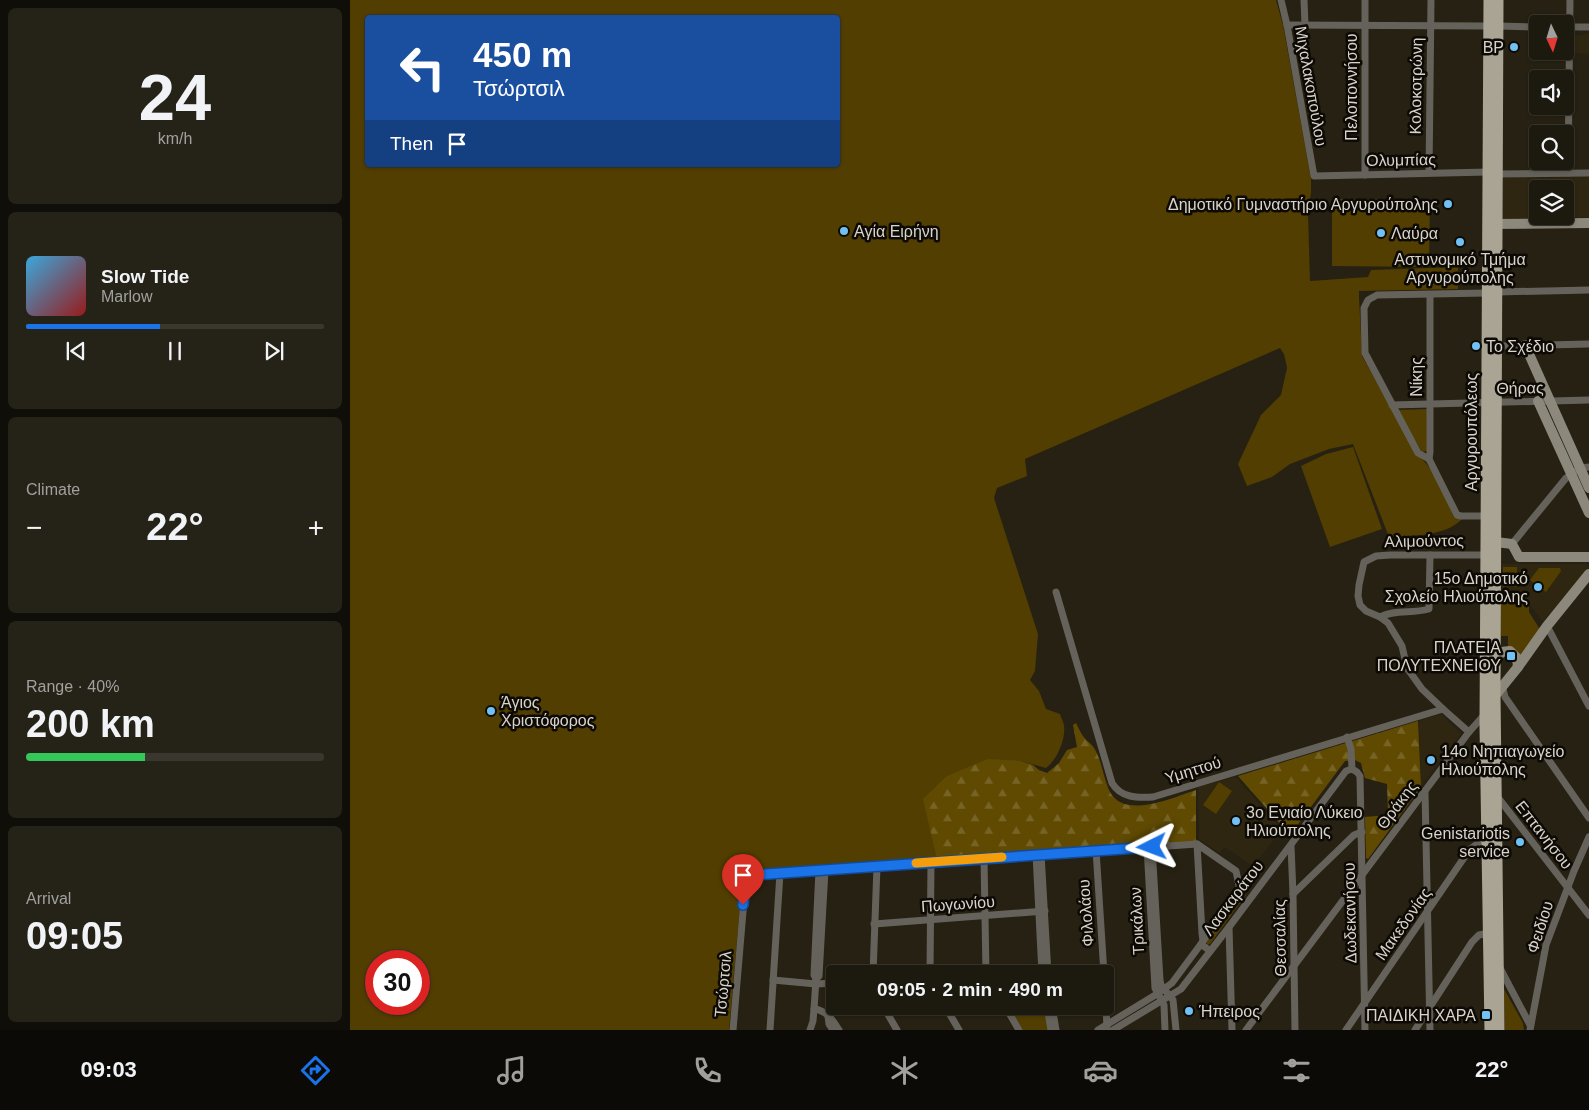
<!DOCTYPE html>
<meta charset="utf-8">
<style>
body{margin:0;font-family:Helvetica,sans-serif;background:#252217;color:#f1f3f6;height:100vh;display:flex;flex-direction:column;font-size:19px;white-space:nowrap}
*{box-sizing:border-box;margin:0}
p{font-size:16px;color:#a0a09e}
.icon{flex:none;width:28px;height:28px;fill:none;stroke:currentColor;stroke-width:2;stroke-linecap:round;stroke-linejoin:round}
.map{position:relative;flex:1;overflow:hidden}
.sheet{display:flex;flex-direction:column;gap:8px;padding:8px;background:#0f0e08;width:350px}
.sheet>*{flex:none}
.guide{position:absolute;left:15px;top:15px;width:475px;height:152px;border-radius:5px;box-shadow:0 1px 4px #0004,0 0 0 1px #3a382e;background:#1a4fa0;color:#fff;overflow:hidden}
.needle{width:32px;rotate:176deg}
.fabs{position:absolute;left:1179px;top:15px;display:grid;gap:10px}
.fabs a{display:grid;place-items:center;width:45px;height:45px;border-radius:5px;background:#1c190e;box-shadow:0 1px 4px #0004,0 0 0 1px #3a382e;font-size:25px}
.speed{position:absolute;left:15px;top:950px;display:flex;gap:10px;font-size:25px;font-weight:700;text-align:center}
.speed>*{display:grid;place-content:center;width:65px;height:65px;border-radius:50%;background:#1c190e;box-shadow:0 1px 4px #0004,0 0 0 1px #3a382e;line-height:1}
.speed .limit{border:8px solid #d22;background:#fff;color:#111}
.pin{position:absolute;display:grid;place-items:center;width:42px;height:42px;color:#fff;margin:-51px -21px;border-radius:50% 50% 50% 0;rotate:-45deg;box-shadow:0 0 5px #0007}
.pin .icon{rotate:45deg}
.me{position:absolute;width:55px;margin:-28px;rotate:267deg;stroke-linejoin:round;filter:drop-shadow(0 0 4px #0008)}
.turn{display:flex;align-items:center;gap:18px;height:105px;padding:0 25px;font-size:22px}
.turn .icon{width:65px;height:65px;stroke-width:2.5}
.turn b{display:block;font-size:35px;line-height:42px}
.then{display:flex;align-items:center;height:48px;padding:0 25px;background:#0003;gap:10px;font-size:19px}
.big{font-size:38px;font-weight:700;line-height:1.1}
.sheet .tile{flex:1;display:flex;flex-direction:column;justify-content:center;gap:8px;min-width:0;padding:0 18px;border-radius:8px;background:#252217}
.sheet .dial{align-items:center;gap:0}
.dial b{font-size:65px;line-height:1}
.song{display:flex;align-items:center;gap:15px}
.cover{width:60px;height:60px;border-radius:8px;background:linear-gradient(135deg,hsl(200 70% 55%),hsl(0 70% 35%))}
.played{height:5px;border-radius:2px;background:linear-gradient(90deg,#1a73e8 45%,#3a382e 45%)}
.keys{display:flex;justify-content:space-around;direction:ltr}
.heat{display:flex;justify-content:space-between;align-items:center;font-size:28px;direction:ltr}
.charge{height:8px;border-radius:4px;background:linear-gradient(90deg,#34c759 40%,#3a382e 0)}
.trip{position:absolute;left:476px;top:965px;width:288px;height:50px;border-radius:5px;background:#1c190e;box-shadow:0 1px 4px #0004,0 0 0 1px #3a382e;font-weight:700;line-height:50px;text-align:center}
.tabs{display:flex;height:80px;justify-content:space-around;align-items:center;background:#0b0a06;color:#a0a09e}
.tabs .icon{width:35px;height:35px}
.tabs .current{color:#1a73e8}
.tabs b{font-size:22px;color:#f1f3f6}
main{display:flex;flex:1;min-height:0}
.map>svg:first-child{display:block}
.built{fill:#2e2610;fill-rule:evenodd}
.green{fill:#523e00;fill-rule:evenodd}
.forest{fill:url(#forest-firs)}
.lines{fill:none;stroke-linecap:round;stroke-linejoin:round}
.street{stroke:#65625b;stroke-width:7}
.secondary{stroke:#8c887b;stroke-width:10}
.primary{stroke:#aaa495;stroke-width:11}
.route-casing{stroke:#114b97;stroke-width:12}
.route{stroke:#1a73e8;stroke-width:9}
.slow{stroke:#f59e0b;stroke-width:9}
.poi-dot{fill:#72c1f5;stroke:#0d0a05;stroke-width:2}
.labels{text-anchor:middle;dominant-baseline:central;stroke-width:5;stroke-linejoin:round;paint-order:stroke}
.poi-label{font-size:16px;fill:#d8d4cb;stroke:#0d0a05;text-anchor:start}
.street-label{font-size:16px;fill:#d8d4cb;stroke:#0d0a05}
</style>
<main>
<section class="sheet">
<div class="tile dial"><b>24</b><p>km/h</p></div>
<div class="tile">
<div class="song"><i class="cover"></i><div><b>Slow Tide</b><p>Marlow</p></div></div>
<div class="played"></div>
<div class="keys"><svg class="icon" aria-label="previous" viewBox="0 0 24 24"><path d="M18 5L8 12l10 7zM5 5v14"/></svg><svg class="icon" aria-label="pause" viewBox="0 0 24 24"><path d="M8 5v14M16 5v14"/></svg><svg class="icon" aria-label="next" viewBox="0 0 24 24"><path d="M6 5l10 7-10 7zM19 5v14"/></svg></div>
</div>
<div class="tile"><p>Climate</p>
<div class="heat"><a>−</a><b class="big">22°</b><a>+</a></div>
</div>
<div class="tile"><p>Range · 40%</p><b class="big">200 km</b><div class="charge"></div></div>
<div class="tile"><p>Arrival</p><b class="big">09:05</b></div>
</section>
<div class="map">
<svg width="1239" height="1030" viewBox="0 0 1239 1030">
<defs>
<pattern id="forest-firs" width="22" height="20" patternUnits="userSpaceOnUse" patternTransform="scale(1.25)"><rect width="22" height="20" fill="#604a02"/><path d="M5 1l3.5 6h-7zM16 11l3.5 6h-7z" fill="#766326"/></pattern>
</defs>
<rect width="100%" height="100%" fill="#262112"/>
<g class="built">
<polygon points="1224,34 1231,36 1234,34 1239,34 1239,54 1223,53"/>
<path d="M 1239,177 L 1239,217 L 1153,219 L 1153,178 ZM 1188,189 L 1215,189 L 1215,216 L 1188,216 Z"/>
<polygon points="1152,564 1236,564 1239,568 1233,575 1230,576 1230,579 1202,615 1199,613 1193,622 1179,604 1169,595 1152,596"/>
<polygon points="1091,714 1111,734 1071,786 1069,721"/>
<polygon points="886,777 932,830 903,866 874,847 870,853 849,839 848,787"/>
</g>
<g class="green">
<path d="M 0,0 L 926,0 L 933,25 L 961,179 L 961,193 L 958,213 L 960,281 L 1018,277 L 1021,270 L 1108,267 L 1108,289 L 1009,291 L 1009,297 L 1012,356 L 1068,456 C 1085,468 1095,498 1104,517 L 1112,519 C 1095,537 1062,535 1039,537 L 1003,444 L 979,449 L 940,464 L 922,477 L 897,486 L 888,464 L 911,415 L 931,395 L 937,368 L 934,354 L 930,348 L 675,459 L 677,476 L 647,488 L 644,498 L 688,634 L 685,671 L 680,680 L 689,691 L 696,709 L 710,714 C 711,717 713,721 714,725 C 716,739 707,760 696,768 L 671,761 L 584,837 L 587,859 L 393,873 L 379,1030 L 0,1030 ZM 18,18 L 488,18 L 488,165 L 18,165 ZM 26,961 L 69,961 L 69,1004 L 26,1004 Z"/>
<polygon points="982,199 1080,200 1079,267 982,266"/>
<polygon points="1077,409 1077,451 1072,452 1047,410"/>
<polygon points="1003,447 1032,529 980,547 951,466 976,454"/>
<rect x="1153" y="567" width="14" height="20"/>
<polygon points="1189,568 1210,568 1211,571 1196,592 1180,580"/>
<polygon points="1169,595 1179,604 1179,612 1191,631 1172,656 1158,648 1158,636 1151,636 1151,596"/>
<polygon points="869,782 882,791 866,814 853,805"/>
<polygon points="891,892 896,895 860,944 857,945 857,942"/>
<polygon points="1154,989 1173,1023 1174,1030 1155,1030"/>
<polygon points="659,1006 695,1006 699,1030 673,1030"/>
</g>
<g class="forest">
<polygon points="1068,721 1071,787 1018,859 1016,858 1015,817 1038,815 1037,784 1015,778 1011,763 1005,760 995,761 940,835 888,776"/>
<path d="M 726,723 C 728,727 730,732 733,736 C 736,741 741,743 744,748 C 752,760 753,778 760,792 C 775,820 824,797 846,790 L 846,843 L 587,859 L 573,799 L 597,776 L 638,759 L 671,761 L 683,765 L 689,770 L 697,773 L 709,763 L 717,750 L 727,747 L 723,725 Z"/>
</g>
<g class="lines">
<g class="street">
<polyline points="931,0 937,25 964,176 1138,172"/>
<polyline points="954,0 955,25"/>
<polyline points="937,25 1138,26"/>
<polyline points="1148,26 1188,27"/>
<polyline points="1217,27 1239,27"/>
<polyline points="1079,173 1081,0"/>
<polyline points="1218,173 1220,0"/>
<polyline points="1148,174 1239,173"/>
<polyline points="1015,175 1015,0"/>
<polyline points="1147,292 1239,290"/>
<polyline points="1148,346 1239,344"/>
<polyline points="1042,405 1239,400"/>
<polyline points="1079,459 1080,452 1080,295"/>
<polyline points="1137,516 1111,516 1107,515 1079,459 1068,453 1015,353 1014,308 1018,300 1027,295 1137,293"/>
<polyline points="1162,544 1216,478 1230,468 1239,467"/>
<path d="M 706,592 L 762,783 C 771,798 787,798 803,797 L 1093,709 L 1119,732"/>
<path d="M 1030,617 C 1046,609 1062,614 1079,609 L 1080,555"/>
<polyline points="1197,626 1239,706"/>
<polyline points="1155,684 1153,689 1155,697 1239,818"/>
<polyline points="1093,709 1072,689 1057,668 1052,646 1038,623 1030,617 1016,611 1010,605 1008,596 1009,585 1014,562 1026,556 1040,555 1137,555"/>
<polyline points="997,737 1001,749 1002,769"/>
<polyline points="1002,769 1007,772 1010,776 1015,1030"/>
<polyline points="1075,792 1080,1030"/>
<polyline points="1146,795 1239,915"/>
<polyline points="847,844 852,933 853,941"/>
<polyline points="941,846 943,894 945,1030"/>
<polyline points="797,847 805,988 814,1005 815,1030"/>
<polyline points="802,847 810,980 811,985 823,1000 826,1030"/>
<polyline points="746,850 754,974"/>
<polyline points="686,854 692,974"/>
<polyline points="691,854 698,974"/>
<polyline points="634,858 636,974"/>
<polyline points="943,894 1004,835 1012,832"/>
<polyline points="524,924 695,911"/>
<polyline points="879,927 882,1030"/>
<polyline points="1150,968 1180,1025"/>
<polyline points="523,974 527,866"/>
<polyline points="580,974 581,862"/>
<polyline points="618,974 695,968"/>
<polyline points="466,979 469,976 475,870"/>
<polyline points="423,980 466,984 485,983"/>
<polyline points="755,986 757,1028"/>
<polyline points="533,1006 547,1030"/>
<polyline points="595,1006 609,1030"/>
<polyline points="655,1006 669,1030"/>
<polyline points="697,1006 701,1030"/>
<polyline points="702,1006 706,1030"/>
<path d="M 464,1009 C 476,1010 483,1020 489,1030"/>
<polyline points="478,1016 479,1024 483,1030"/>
<polyline points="383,1030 395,888 398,877 403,875 847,844 886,871 890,890 851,944"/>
<polyline points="420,1030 430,873"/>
<polyline points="460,1030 463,1021 464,1009 466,979 464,975 469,870"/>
<polyline points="748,1030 807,994 822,983 851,944 860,951"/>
<polyline points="763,1030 831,989 879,927 996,771 1002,769"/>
<polyline points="896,1030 1119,732 1135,714"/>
<polyline points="996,1030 1120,849 1130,842 1138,842"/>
<polyline points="1065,1030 1122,942 1129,935 1139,933"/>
<polyline points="1180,1030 1196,945 1224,871 1239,837"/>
</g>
<g class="secondary">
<polyline points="1139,224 1239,223"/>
<polyline points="1175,345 1239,488"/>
<polyline points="1188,401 1239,513"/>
<polyline points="1146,542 1162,544 1169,557 1239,557"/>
<polyline points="1146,660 1151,652 1160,651 1167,658 1168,667"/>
<polyline points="1143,698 1168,667 1197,626 1239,574"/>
</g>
<g class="primary">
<polyline points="1139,0 1135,725 1140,1030"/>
<polyline points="1148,0 1145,694 1149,1030"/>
</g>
</g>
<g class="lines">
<defs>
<polyline id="route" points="393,905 396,880 398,877 403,875 802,847"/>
</defs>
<use href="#route" class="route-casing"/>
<use href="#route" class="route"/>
<polyline class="slow" points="566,863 652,857"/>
</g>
<g class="poi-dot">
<circle cx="1164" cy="47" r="5"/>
<circle cx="1098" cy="204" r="5"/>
<circle cx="494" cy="231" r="5"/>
<circle cx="1031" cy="233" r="5"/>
<circle cx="1110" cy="242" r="5"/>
<circle cx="1126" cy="346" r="5"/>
<circle cx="1188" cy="587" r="5"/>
<rect x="1156" y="651" width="10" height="10" rx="2.5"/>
<circle cx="141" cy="711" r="5"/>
<circle cx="1081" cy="760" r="5"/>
<circle cx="886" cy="821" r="5"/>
<circle cx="1170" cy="842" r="5"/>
<circle cx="839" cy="1011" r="5"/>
<rect x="1131" y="1010" width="10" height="10" rx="2.5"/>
</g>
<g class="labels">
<g class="poi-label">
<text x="1154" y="47" text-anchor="end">BP</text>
<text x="1088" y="204" text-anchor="end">Δημοτικό Γυμναστήριο Αργυρούπολης</text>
<text x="504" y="231">Αγία Ειρήνη</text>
<text x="1041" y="233">Λαύρα</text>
<text x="1110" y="259" text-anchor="middle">Αστυνομικό Τμήμα<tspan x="1110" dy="18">Αργυρούπολης</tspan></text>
<text x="1136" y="346">Το Σχέδιο</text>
<text x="1178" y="578" text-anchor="end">15ο Δημοτικό<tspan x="1178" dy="18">Σχολείο Ηλιούπολης</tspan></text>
<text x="1151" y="647" text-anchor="end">ΠΛΑΤΕΙΑ<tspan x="1151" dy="18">ΠΟΛΥΤΕΧΝΕΙΟΥ</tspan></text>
<text x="151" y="702">Άγιος<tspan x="151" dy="18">Χριστόφορος</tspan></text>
<text x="1091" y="751">14ο Νηπιαγωγείο<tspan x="1091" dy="18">Ηλιούπολης</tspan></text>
<text x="896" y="812">3ο Ενιαίο Λύκειο<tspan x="896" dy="18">Ηλιούπολης</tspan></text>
<text x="1160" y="833" text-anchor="end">Genistariotis<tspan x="1160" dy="18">service</tspan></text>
<text x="849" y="1011">Ήπειρος</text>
<text x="1126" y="1015" text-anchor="end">ΠΑΙΔΙΚΗ ΧΑΡΑ</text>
</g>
<g class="street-label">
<text transform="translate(961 86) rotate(80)">Μιχαλακοπούλου</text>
<text transform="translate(1066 86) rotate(-89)">Κολοκοτρώνη</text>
<text transform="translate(1001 87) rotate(-90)">Πελοποννήσου</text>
<text transform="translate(1051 160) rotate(-1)">Ολυμπίας</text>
<text transform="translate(1066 377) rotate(-90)">Νίκης</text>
<text transform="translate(1170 388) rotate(-1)">Θήρας</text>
<text transform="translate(1121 432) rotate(-90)">Αργυρουπόλεως</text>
<text transform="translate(1074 541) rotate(-1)">Αλιμούντος</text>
<text transform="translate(843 770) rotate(-17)">Υμηττού</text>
<text transform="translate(1047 805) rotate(-53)">Θράκης</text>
<text transform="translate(1194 835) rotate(52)">Επτανήσου</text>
<text transform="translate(883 898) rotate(-53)">Λασκαράτου</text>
<text transform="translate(608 904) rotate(-4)">Πωγωνίου</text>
<text transform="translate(736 913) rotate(-94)">Φιλολάου</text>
<text transform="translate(1000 913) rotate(-91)">Δωδεκανήσου</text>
<text transform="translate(787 921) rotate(-93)">Τρικάλων</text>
<text transform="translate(1053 924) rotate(-55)">Μακεδονίας</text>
<text transform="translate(1190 927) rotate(-72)">Φειδίου</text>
<text transform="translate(930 938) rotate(-91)">Θεσσαλίας</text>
<text transform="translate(373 984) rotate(-85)">Τσώρτσιλ</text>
</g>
</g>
</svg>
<div class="fabs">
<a><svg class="needle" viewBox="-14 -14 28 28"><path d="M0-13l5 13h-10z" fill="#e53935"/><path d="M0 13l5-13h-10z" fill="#a0a09e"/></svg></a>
<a><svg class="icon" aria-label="sound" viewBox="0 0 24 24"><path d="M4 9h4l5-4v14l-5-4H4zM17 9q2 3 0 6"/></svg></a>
<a><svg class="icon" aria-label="search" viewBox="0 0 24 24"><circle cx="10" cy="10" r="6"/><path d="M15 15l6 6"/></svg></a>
<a><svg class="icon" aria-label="layers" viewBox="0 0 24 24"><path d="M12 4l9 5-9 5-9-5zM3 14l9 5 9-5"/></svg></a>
</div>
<div class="speed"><div class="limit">30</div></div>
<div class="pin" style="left:393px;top:905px;background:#d93025"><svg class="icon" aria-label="arrive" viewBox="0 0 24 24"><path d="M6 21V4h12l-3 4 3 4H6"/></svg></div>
<svg class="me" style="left:802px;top:847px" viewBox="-20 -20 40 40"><path d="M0-17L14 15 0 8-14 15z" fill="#1a73e8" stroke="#fff" stroke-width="4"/></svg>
<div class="trip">09:05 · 2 min · 490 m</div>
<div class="guide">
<div class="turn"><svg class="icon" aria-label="left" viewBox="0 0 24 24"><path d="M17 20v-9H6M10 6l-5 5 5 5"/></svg><div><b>450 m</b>Τσώρτσιλ</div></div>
<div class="then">Then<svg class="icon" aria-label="arrive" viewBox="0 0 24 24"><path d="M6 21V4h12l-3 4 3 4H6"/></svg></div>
</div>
</div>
</main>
<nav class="tabs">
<b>09:03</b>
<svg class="icon current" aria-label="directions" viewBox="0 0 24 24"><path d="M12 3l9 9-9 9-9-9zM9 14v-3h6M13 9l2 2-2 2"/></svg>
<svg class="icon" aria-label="music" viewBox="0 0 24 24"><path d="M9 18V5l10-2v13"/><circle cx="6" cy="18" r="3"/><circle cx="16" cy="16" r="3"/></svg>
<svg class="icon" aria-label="phone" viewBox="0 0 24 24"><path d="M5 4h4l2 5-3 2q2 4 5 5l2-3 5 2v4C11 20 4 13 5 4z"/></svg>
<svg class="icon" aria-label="climate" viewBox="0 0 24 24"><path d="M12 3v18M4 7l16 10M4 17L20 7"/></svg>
<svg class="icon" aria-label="car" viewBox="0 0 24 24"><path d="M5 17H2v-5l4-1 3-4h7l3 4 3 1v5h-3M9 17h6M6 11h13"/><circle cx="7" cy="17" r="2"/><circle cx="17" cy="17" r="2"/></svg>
<svg class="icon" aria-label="filters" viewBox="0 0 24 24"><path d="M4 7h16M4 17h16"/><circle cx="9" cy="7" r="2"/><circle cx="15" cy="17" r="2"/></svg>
<b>22°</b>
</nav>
